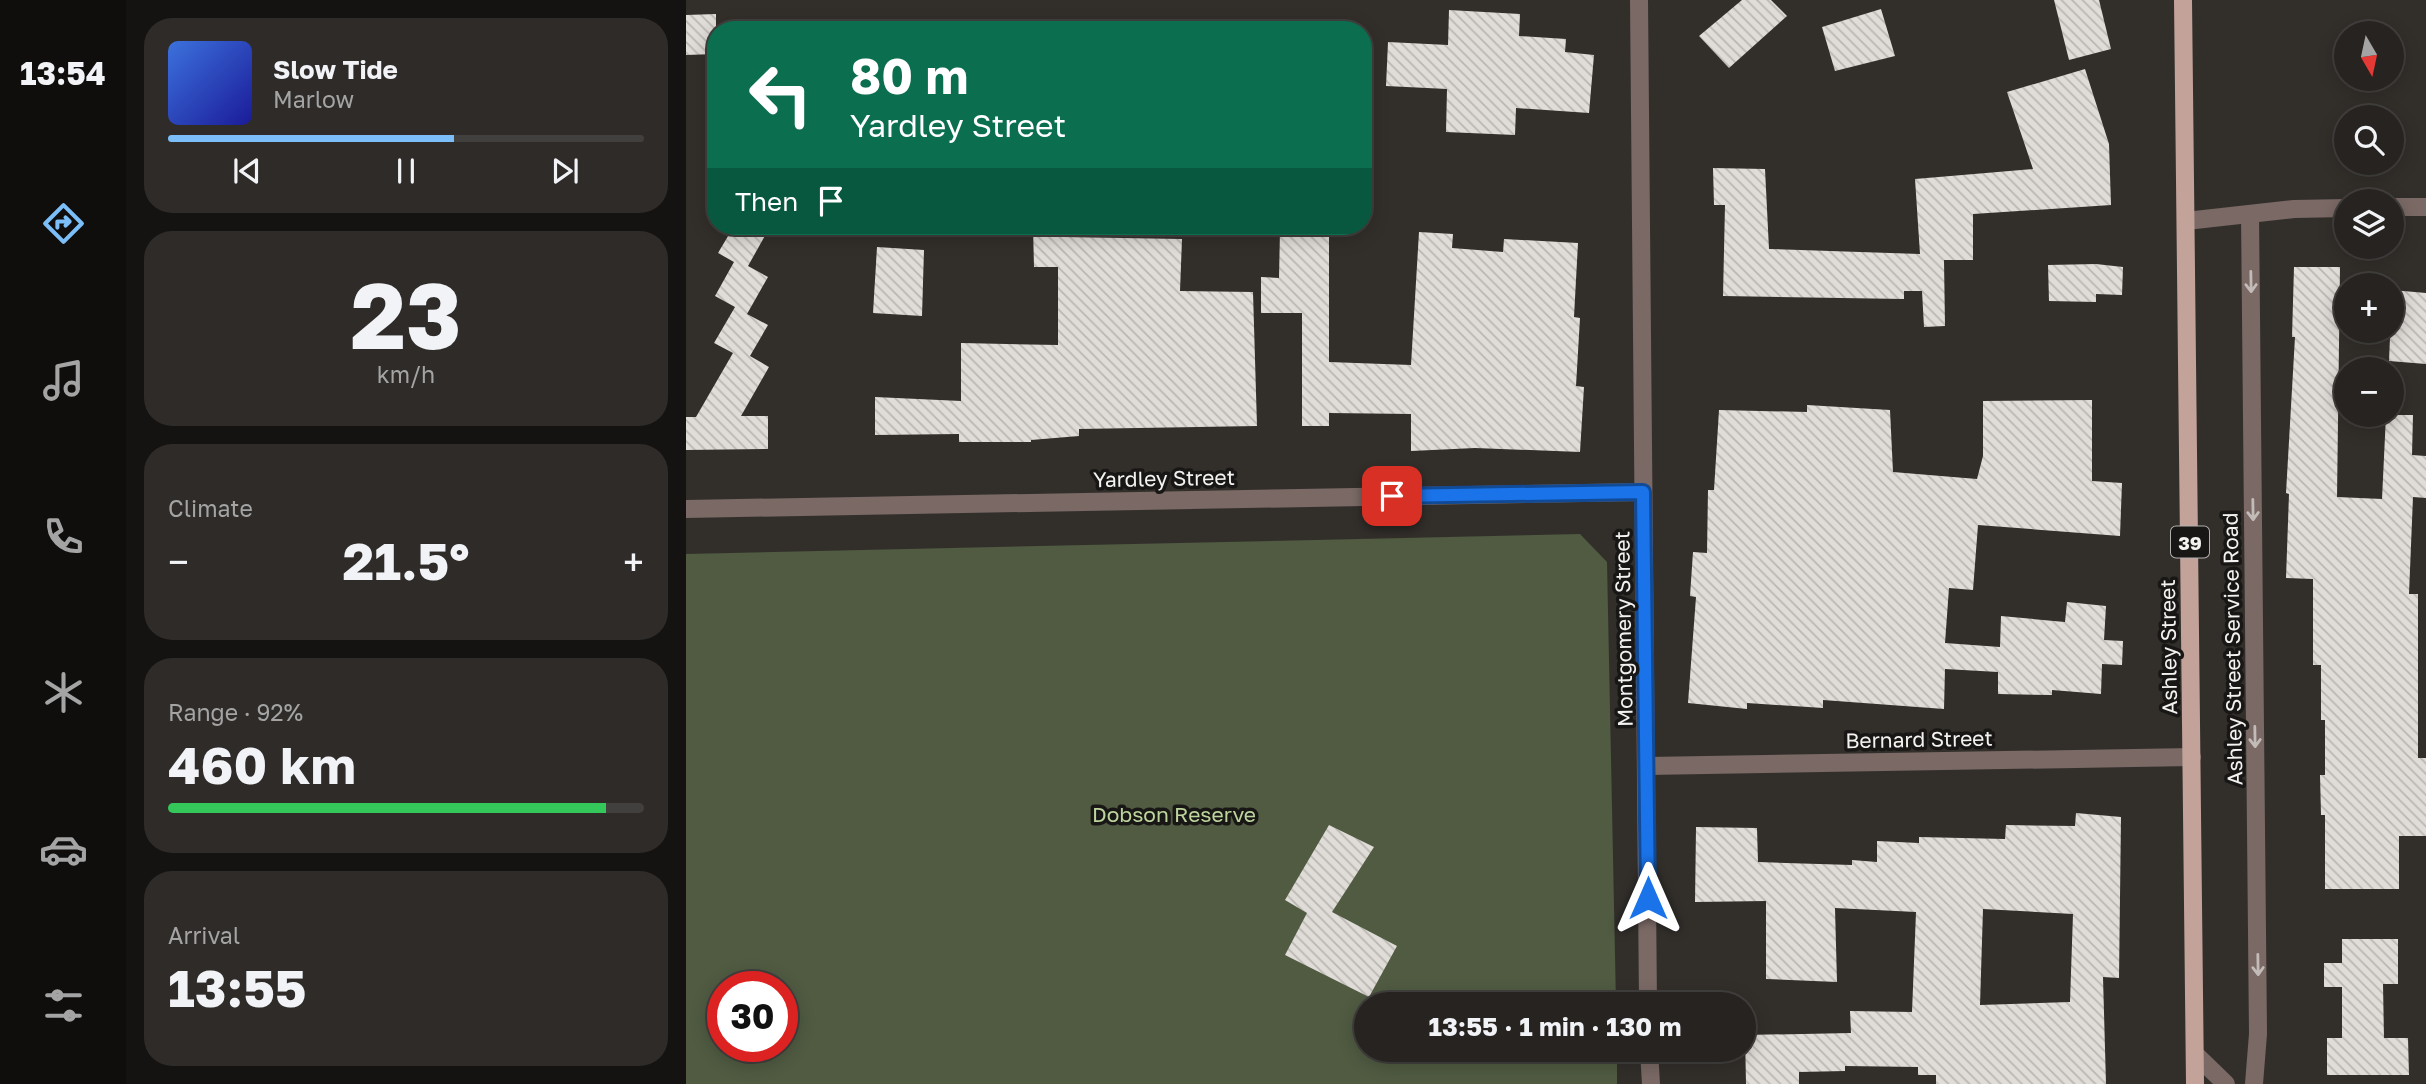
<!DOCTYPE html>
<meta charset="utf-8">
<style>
body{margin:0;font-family:"Golos Text",sans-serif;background:#2e2b29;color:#f1f3f6;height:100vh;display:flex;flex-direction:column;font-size:26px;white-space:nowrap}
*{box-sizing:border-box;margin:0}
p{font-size:23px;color:#a4a4a5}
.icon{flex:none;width:38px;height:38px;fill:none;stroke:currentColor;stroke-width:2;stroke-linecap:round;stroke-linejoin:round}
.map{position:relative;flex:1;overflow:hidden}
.side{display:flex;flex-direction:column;gap:18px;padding:18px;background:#151312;width:560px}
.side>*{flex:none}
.hud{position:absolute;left:21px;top:21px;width:665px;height:214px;border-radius:28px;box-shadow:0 4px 18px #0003,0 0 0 2px #42403e;background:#0b6e4f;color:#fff;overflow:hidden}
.needle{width:46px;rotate:171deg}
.buttons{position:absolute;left:1648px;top:21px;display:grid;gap:14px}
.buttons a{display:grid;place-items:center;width:70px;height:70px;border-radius:50%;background:#262320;box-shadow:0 4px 18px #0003,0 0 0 2px #42403e;font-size:35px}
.speed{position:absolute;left:21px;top:971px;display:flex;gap:14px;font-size:35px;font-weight:700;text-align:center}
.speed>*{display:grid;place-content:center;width:91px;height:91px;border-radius:50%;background:#262320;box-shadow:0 4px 18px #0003,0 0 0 2px #42403e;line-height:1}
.speed .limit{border:10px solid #d22;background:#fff;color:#111}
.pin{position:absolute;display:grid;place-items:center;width:60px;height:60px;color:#fff;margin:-30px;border-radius:14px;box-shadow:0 4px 10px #0006}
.me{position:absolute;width:77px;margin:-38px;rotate:0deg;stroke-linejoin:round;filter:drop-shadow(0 0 5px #0008)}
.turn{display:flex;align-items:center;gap:24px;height:147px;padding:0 28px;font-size:32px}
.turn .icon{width:91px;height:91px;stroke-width:2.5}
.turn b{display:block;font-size:49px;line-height:60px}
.then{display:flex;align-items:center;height:66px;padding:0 28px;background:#0003;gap:14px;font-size:26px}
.big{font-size:52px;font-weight:700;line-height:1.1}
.side .card{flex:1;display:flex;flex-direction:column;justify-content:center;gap:10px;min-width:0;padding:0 24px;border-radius:28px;background:#2e2b29}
.side .dial{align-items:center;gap:0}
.dial b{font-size:91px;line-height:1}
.song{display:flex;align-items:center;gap:21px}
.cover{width:84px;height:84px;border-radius:10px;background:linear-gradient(135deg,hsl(220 70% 55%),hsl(240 70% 35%))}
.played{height:7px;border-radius:4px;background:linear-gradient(90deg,#7bbef8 60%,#42403e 60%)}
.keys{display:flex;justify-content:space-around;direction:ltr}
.heat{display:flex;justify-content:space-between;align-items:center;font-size:38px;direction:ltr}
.charge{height:10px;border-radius:5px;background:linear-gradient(90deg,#34c759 92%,#42403e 0)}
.trip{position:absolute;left:668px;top:992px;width:402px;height:70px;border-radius:35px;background:#262320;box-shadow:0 4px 18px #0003,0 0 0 2px #42403e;font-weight:700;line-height:70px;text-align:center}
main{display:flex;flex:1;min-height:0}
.dock{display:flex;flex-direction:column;width:126px;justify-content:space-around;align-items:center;background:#0f0e0d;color:#a4a4a5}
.dock .icon{width:49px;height:49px}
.dock .active{color:#7bbef8}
.dock b{font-size:32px;color:#f1f3f6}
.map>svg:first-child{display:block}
.park{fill:#505b42;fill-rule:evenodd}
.building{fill:url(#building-back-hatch);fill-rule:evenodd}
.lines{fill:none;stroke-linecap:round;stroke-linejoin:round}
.street{stroke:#7a6965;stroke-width:18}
.primary{stroke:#c3a29a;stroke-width:18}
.oneway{stroke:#c3bbb8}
.route-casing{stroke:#114b97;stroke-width:18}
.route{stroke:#1a73e8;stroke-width:12}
.labels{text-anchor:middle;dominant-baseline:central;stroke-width:7;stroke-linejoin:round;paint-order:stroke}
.shield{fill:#191716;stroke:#b2b0af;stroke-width:2}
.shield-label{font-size:19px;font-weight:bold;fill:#f4f2f0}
.street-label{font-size:21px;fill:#f4f2f0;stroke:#191716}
.park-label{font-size:21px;fill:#bdd59d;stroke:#191716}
</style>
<main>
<nav class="dock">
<b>13:54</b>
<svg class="icon active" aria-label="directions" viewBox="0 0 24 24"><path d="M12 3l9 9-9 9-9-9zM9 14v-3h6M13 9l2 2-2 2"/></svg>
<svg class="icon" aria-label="music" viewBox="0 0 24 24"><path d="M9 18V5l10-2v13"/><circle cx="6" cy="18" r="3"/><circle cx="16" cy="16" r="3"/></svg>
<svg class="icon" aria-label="phone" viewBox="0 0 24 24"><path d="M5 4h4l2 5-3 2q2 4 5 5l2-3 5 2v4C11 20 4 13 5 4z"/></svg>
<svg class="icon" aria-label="climate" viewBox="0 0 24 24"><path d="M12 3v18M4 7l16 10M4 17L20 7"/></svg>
<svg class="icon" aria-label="car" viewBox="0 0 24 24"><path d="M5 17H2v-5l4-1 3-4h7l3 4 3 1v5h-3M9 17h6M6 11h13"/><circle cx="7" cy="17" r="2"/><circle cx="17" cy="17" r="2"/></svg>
<svg class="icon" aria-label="filters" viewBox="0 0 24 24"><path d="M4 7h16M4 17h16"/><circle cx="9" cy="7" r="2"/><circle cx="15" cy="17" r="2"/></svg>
</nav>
<section class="side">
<div class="card">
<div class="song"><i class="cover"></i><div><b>Slow Tide</b><p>Marlow</p></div></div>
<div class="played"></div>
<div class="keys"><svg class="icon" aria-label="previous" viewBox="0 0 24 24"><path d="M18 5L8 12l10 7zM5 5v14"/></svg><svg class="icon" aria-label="pause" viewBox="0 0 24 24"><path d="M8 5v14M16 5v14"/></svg><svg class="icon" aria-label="next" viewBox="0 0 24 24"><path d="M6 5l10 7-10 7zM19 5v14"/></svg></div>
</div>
<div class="card dial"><b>23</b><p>km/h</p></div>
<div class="card"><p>Climate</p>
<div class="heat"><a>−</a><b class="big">21.5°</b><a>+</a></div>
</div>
<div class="card"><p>Range · 92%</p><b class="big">460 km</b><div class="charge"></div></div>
<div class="card"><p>Arrival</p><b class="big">13:55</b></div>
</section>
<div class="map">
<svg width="1740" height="1084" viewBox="0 0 1740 1084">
<defs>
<pattern id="building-back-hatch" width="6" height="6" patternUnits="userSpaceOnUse" patternTransform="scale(1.75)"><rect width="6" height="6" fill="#e0dcd7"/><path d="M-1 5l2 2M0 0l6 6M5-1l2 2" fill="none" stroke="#bab7b3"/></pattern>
</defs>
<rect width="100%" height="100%" fill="#322f2b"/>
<path class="park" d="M 894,534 L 921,562 L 930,1004 L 681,1004 L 681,1050 L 931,1050 L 931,1084 L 0,1084 L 0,554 ZM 37,987 L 96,987 L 96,1046 L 37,1046 Z"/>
<g class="building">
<polygon points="1056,0 1085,0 1101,16 1043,68 1013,36"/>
<polygon points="1368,0 1413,0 1425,49 1383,60"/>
<polygon points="1195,9 1209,56 1149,71 1136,27"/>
<polygon points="763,10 834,14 833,36 880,39 879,52 908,55 903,113 830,108 829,135 760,132 761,89 700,86 702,42 762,45"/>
<polygon points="30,14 30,54 0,55 0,15"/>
<polygon points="1399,69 1423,144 1425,205 1287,214 1287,260 1258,260 1259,326 1238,327 1236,291 1218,291 1218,299 1037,296 1039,205 1028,205 1027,168 1079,169 1083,249 1234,254 1229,179 1347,169 1321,92"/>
<polygon points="48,226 65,226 80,234 62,266 82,277 61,314 82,325 64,356 83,367 55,416 82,416 82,449 0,450 0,417 10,417 47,353 28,343 49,307 29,296 48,262 32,253"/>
<polygon points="347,226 376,226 377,237 496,239 494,291 567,292 571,426 393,429 393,436 345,440 345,442 273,442 273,434 189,435 189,397 275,401 275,343 372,345 372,267 348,267"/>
<polygon points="594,230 643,231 643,362 725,365 733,232 767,234 766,248 817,252 818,239 892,243 888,317 894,318 890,386 898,387 894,452 789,448 725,451 725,414 643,413 643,426 616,426 616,313 575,313 575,277 593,278"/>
<polygon points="191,247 238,250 236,316 187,313"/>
<polygon points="1410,264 1437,267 1436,295 1410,294 1410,302 1363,301 1362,265"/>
<polygon points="1608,267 1654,267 1651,497 1696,499 1700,415 1727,415 1726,455 1740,456 1740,498 1727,497 1723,594 1732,594 1732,758 1740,758 1740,836 1713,836 1713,889 1639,889 1639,815 1635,815 1634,775 1639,775 1639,720 1635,720 1635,665 1627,665 1627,579 1600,578 1603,494 1600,493 1609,337 1606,337"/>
<polygon points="1706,290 1740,293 1740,364 1703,361"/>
<polygon points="1406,400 1406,481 1436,483 1434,536 1292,525 1287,590 1263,588 1259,643 1314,647 1315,616 1379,622 1381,602 1420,606 1418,640 1437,641 1436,665 1416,664 1415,694 1366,690 1366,695 1312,694 1312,672 1259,669 1258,709 1137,700 1137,708 1061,703 1061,709 1002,703 1010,597 1004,596 1007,552 1021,553 1022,490 1028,490 1033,410 1121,412 1121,405 1204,410 1207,472 1291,479 1297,456 1297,401"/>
<path d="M 1390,813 L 1435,817 L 1433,978 L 1417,977 L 1420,1084 L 1250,1084 L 1250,1075 L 1232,1075 L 1232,1067 L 1159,1066 L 1159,1071 L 1113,1072 L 1113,1084 L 1060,1084 L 1059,1035 L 1165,1033 L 1164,1011 L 1226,1012 L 1230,912 L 1149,908 L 1151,982 L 1080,979 L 1080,901 L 1009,902 L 1010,827 L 1071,828 L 1072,862 L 1166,865 L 1166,860 L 1191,862 L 1191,841 L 1233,843 L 1233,837 L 1319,839 L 1320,825 L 1389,826 ZM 1297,909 L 1387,914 L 1384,1002 L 1294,1005 Z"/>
<polygon points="643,825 688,847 646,912 711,946 683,997 599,955 621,913 599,900"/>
<polygon points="1656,939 1712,939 1712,984 1697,984 1698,1038 1722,1038 1723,1075 1641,1075 1641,1038 1656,1038 1656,987 1638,987 1638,963 1656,963"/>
</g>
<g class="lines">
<g class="street">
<polyline points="953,0 962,1004"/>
<polyline points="1706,207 1740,207"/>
<polyline points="1564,214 1572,1034 1568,1084"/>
<polyline points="1500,221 1608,209 1661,208"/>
<polyline points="0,509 957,492"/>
<polyline points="961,766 1506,757"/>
<polyline points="963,1050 965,1084"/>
<polyline points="1509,1054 1540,1084"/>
</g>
<polyline class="primary" points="1497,0 1509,1084"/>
</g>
<defs><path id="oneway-shaft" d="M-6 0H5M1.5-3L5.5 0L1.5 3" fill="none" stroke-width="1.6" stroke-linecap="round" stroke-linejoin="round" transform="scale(1.75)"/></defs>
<g class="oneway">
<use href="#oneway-shaft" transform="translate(1565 282) rotate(89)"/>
<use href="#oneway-shaft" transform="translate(1567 510) rotate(89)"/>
<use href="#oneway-shaft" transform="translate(1569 737) rotate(89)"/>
<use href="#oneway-shaft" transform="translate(1572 965) rotate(89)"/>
</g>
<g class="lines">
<defs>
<polyline id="route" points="706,496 957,492 962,898"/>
</defs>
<use href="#route" class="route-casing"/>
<use href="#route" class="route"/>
</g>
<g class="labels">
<rect class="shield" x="1485" y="526.5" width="38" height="31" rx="5"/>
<g class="shield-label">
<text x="1504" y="542">39</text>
</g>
<g class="street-label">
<text transform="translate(478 478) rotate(-1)">Yardley Street</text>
<text transform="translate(937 629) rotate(-91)">Montgomery Street</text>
<text transform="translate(1482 647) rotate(-91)">Ashley Street</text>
<text transform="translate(1546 649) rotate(-91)">Ashley Street Service Road</text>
<text transform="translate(1233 739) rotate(-1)">Bernard Street</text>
</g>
<g class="park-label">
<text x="488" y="814">Dobson Reserve</text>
</g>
</g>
</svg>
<div class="buttons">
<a><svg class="needle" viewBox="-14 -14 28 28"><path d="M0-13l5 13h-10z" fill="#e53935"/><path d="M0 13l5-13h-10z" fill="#a4a4a5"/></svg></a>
<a><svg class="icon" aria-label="search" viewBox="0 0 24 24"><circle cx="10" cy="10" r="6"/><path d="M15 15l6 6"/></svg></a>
<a><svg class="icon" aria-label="layers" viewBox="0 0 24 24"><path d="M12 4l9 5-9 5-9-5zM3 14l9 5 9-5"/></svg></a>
<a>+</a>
<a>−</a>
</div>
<div class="speed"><div class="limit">30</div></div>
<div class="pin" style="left:706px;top:496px;background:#d93025"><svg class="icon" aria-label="arrive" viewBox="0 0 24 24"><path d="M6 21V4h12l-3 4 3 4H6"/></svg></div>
<svg class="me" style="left:962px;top:898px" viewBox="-20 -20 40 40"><path d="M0-17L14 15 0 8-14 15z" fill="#1a73e8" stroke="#fff" stroke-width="4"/></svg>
<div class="trip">13:55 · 1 min · 130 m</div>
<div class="hud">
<div class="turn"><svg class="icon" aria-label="left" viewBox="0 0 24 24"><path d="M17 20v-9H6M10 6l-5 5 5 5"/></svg><div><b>80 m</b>Yardley Street</div></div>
<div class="then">Then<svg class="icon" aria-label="arrive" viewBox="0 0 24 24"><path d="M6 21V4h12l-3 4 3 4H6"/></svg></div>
</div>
</div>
</main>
